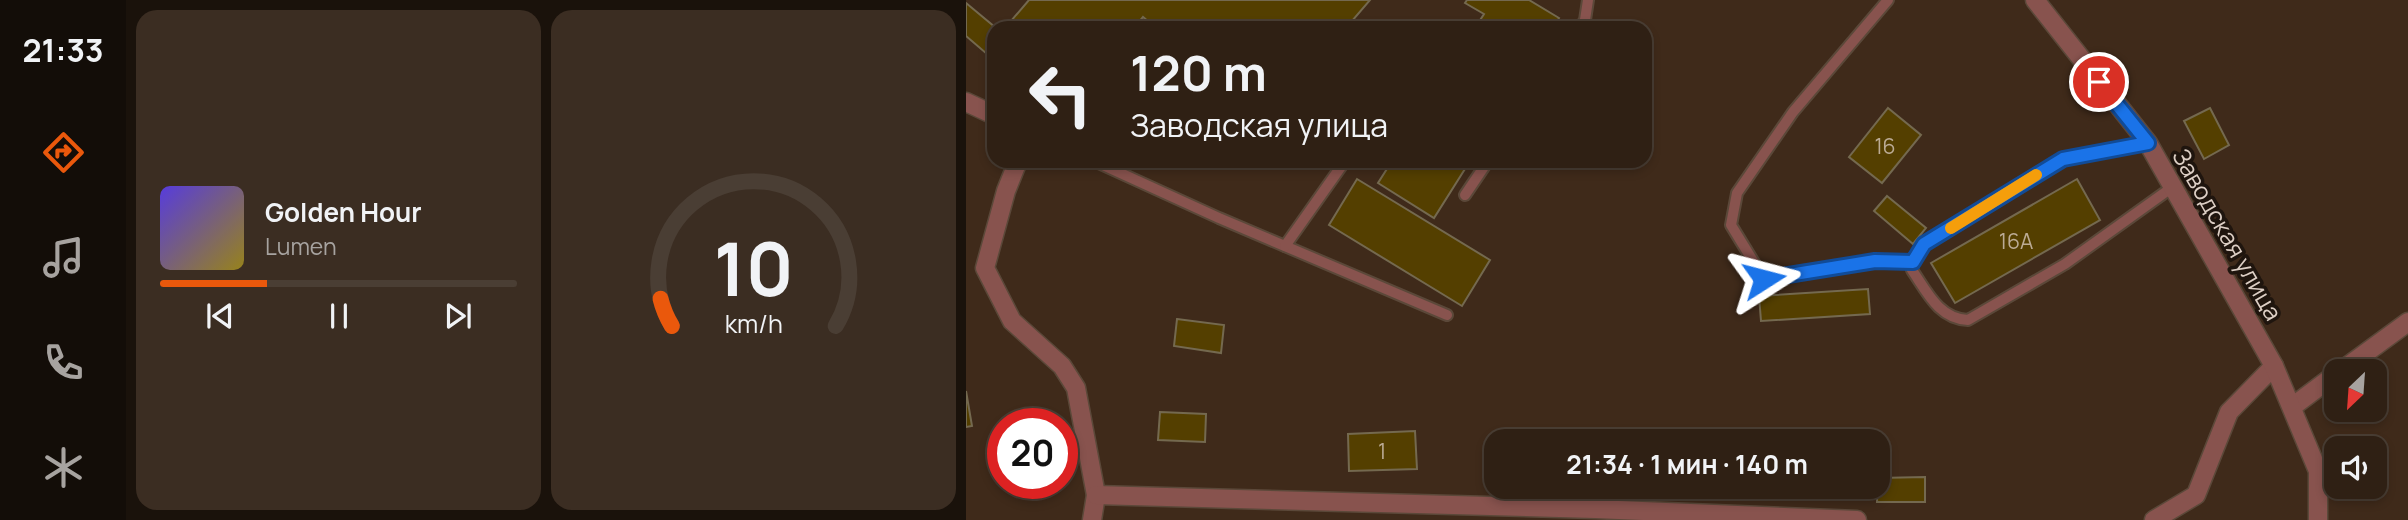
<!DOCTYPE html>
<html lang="ru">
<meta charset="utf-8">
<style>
body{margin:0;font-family:Manrope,sans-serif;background:#3b2d22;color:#f1f3f6;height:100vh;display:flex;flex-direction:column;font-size:26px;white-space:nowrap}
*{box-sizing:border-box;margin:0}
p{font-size:23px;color:#a7a3a0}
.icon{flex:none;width:38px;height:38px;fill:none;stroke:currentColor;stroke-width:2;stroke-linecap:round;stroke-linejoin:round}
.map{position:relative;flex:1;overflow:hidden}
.panel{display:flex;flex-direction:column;gap:10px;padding:10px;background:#1a120b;width:840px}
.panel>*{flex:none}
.top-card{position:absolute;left:21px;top:21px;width:665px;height:147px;border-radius:21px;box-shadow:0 4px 10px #0003,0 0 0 2px #4a3e34;background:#2f2014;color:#f1f3f6;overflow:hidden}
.needle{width:46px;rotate:205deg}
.buttons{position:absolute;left:1358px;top:359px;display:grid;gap:14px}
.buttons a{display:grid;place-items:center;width:63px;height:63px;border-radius:14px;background:#2f2014;box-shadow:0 4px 10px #0003,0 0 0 2px #4a3e34;font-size:35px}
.speed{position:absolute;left:21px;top:408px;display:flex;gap:14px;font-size:35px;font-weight:700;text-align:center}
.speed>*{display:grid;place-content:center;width:91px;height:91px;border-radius:50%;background:#2f2014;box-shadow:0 4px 10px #0003,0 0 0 2px #4a3e34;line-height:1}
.speed .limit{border:10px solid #d22;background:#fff;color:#111}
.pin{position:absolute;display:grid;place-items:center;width:60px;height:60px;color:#fff;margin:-30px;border:4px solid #fff;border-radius:50%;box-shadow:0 2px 7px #0007}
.me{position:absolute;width:77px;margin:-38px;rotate:81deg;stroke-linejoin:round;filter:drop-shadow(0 0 5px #0008)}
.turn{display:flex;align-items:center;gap:24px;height:147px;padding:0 28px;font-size:32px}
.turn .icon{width:91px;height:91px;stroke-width:2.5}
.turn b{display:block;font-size:49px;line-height:60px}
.panel .tile{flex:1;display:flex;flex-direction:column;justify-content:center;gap:10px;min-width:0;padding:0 24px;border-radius:21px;background:#3b2d22}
.panel .dial{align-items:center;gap:0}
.dial svg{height:182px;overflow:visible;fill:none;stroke:#4a3e34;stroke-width:7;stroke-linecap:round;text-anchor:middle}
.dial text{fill:#f1f3f6;stroke:none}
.song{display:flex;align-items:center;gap:21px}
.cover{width:84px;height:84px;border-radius:10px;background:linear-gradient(135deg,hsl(250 70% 55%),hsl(50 70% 35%))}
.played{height:7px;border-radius:4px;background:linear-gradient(90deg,#ea580c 30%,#4a3e34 30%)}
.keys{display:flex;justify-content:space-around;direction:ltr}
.panel .tiles{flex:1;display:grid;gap:10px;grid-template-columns:repeat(2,1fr)}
.trip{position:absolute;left:518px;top:429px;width:406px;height:70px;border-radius:21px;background:#2f2014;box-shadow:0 4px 10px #0003,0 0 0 2px #4a3e34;font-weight:700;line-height:70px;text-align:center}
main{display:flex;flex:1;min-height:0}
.menu{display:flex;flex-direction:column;width:126px;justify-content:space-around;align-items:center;background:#130d08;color:#a7a3a0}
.menu .icon{width:49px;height:49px}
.menu .on{color:#ea580c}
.menu b{font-size:32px;color:#f1f3f6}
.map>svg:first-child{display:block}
.building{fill:#543f00;stroke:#74694f;stroke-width:2}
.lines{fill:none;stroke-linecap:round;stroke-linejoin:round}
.service-casing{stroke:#5b4839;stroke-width:14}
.minor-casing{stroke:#5b4839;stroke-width:21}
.tertiary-casing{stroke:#5b4839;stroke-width:21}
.service{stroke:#88534e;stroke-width:10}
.minor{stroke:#88534e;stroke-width:18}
.tertiary{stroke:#88534e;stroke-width:18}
.route-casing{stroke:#114b97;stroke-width:18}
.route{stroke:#1a73e8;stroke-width:12}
.slow{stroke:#f59e0b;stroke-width:12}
.labels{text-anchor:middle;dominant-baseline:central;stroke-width:7;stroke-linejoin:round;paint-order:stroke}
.number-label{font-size:21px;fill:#bbab94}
.street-label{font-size:24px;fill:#ddcfc5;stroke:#1f150e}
</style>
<main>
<nav class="menu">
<b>21:33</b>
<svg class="icon on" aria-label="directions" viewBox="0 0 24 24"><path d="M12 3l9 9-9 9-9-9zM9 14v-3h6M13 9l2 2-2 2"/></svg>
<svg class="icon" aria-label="music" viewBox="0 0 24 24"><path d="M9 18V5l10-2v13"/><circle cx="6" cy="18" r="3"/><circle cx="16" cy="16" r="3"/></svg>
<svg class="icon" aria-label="phone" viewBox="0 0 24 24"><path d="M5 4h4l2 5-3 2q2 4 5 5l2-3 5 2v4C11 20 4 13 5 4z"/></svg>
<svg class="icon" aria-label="climate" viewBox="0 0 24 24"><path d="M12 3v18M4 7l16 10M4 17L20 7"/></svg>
</nav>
<section class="panel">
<div class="tiles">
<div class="tile">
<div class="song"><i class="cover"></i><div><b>Golden Hour</b><p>Lumen</p></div></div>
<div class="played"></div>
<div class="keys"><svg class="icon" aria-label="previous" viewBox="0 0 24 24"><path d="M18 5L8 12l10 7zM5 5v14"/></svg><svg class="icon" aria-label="pause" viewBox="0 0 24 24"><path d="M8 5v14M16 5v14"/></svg><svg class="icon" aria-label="next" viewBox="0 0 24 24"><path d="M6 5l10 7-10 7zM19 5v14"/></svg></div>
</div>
<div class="tile dial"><svg viewBox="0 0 100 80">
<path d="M14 69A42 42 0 1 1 86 69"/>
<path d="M14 69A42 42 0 0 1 9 57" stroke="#ea580c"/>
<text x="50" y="56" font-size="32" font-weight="700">10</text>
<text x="50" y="72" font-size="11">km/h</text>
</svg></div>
</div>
</section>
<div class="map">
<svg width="1442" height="520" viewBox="0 0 1442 520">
<rect width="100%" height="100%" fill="#3f2a1a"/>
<g class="building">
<polygon points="63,0 404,0 380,28 190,28 177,17 168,28 39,28"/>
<polygon points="501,0 563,0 593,18 587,28 509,28 518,14 499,3"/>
<polygon points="0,3 30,28 28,60 0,36"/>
<polygon points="922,108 955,135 916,183 883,157"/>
<polygon points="1244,108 1263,145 1238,159 1218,121"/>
<polygon points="426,161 504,161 468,218 412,183"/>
<polygon points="391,179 524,260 496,306 363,225"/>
<polygon points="1111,179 1134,220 989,303 965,263"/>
<polygon points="921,196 960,228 947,244 908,211"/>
<polygon points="902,289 904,314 795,321 793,296"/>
<polygon points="211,319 258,325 255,353 208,346"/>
<polygon points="0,391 6,426 0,427"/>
<polygon points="194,412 240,414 239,442 192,440"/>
<polygon points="449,431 451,469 383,471 382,434"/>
<polygon points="959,477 959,502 911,502 912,478"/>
</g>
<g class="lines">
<defs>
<g id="service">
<polyline points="922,0 827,112 771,193 765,225 798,279 909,261 947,262"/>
<polyline points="614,28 619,20 622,0"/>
<path d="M 1182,143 L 1097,159 L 958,244 L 947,262 L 946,270 C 961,292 973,319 1002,320 L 1099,264 L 1208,186"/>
<polyline points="128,161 253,218 481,315"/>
<polyline points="499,195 522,161"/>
<polyline points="319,246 379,161"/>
</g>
<g id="minor">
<polyline points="0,102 28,115"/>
<polyline points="52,161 40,191 19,268 46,321 96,366 110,388 130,495 126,520"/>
<polyline points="1375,371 1442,322"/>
<polyline points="1326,407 1370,374"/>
<polyline points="130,495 629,509 891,520"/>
<polyline points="1188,520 1230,495 1263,412 1308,366"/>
</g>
<polyline id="tertiary" points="1069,0 1182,143 1308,366 1352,471 1352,520"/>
</defs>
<use href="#service" class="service-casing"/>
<use href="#minor" class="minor-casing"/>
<use href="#tertiary" class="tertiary-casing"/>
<use href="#service" class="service"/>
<use href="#minor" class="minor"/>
<use href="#tertiary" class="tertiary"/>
</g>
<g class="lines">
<defs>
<polyline id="route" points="798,279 909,261 947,262 958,244 1097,159 1182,143 1133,82"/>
</defs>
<use href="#route" class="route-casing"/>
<use href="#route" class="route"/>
<polyline class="slow" points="985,228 1070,175"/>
</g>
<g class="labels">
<g class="number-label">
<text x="919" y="146">16</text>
<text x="1050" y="241">16А</text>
<text x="416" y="451">1</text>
</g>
<g class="street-label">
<text transform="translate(1262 234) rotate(60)">Заводская улица</text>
</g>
</g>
</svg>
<div class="buttons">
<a><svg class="needle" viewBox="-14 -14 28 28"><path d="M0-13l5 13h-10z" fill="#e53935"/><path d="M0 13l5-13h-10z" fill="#a7a3a0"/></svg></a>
<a><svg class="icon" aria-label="sound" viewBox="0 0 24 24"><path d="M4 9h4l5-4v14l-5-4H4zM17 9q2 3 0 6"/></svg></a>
</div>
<div class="speed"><div class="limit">20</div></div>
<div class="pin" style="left:1133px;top:82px;background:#d93025"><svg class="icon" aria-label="arrive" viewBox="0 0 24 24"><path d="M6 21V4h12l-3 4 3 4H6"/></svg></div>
<svg class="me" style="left:798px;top:279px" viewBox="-20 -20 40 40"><path d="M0-17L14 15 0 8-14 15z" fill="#1a73e8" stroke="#fff" stroke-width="4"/></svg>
<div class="trip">21:34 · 1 мин · 140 m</div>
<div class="top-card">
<div class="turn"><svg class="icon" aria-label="left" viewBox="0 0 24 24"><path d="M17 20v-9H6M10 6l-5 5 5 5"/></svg><div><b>120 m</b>Заводская улица</div></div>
</div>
</div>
</main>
